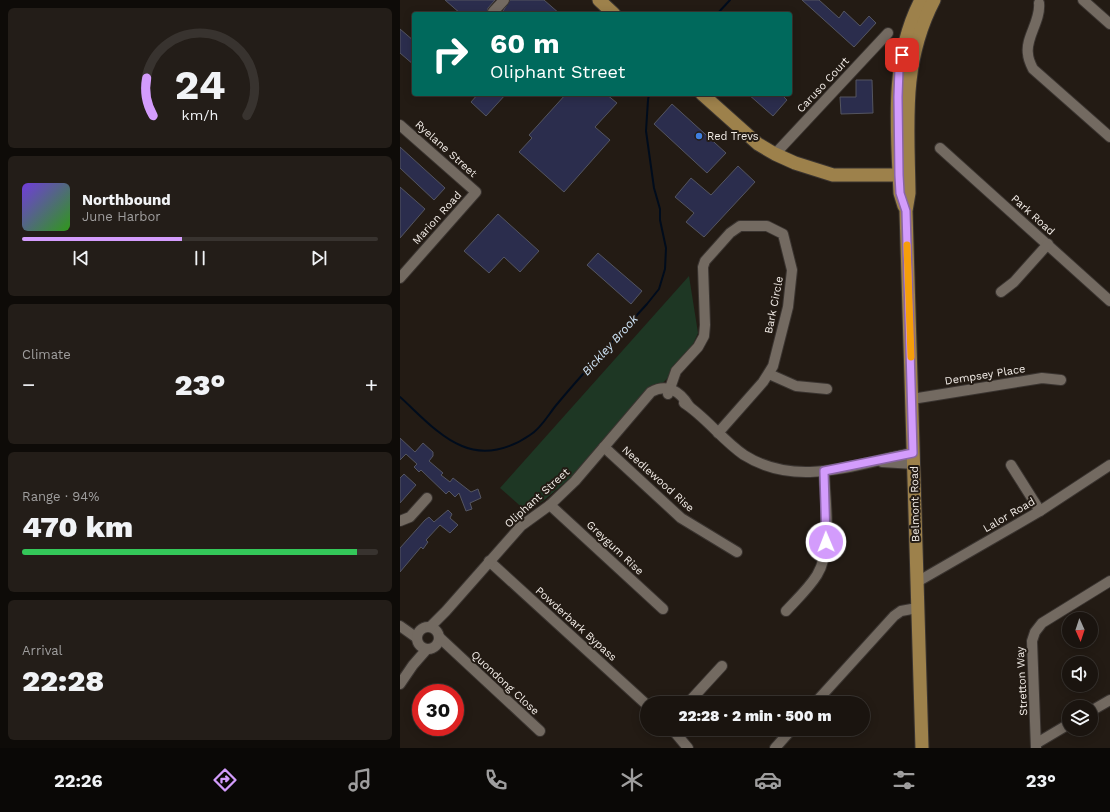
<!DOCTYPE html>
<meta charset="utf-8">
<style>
body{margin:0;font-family:"Work Sans",sans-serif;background:#231d18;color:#f1f3f6;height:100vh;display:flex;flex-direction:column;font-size:15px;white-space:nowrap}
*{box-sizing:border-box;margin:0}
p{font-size:13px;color:#9f9e9e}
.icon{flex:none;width:22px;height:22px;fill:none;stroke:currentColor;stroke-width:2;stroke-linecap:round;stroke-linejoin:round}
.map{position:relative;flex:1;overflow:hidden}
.sheet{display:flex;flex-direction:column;gap:8px;padding:8px;background:#0e0b08;width:400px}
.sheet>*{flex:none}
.guide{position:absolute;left:12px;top:12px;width:380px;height:84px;border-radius:4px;box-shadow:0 2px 10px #0003,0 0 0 1px #38332f;background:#00695c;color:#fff;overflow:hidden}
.needle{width:26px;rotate:177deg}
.controls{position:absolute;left:662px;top:612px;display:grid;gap:8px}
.controls a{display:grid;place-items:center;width:36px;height:36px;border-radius:50%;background:#1a140f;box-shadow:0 2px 10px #0003,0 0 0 1px #38332f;font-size:20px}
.speed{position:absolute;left:12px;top:684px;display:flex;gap:8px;font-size:20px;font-weight:700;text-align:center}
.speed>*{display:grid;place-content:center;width:52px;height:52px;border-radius:50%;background:#1a140f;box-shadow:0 2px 10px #0003,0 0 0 1px #38332f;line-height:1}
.speed .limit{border:6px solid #d22;background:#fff;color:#111}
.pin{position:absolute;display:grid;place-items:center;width:34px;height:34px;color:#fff;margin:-17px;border-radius:8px;box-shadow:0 2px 6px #0006}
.me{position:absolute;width:44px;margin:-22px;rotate:359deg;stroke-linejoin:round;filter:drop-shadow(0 0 3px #0008)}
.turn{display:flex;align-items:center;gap:14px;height:84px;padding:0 12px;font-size:18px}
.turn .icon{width:52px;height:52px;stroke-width:2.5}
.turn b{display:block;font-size:28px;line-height:34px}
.big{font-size:30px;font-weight:800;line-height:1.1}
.sheet .widget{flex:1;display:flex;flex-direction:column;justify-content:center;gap:6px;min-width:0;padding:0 14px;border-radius:6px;background:#231d18}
.sheet .dial{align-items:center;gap:0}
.dial svg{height:104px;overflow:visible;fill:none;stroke:#38332f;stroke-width:7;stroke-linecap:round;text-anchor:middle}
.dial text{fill:#f1f3f6;stroke:none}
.song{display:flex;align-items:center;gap:12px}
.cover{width:48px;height:48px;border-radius:6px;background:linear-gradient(135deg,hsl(260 70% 55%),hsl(110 70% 35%))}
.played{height:4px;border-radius:2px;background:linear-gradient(90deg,#d39cfc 45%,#38332f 45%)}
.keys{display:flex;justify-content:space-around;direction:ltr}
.heat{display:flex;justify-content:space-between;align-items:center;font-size:22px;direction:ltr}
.charge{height:6px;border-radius:3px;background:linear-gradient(90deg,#34c759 94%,#38332f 0)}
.trip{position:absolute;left:240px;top:696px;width:230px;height:40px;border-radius:20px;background:#1a140f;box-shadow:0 2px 10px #0003,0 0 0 1px #38332f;font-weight:800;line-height:40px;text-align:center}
.menu{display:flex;height:64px;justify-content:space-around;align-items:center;background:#0a0806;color:#9f9e9e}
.menu .icon{width:28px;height:28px}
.menu .selected{color:#d39cfc}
.menu b{font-size:18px;color:#f1f3f6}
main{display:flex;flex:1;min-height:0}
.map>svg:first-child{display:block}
.green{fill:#1e3724}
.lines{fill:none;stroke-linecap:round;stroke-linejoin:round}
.stream{stroke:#000c1c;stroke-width:2}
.building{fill:#2b2d4d;stroke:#545560}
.minor-casing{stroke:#3a3430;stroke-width:12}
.major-casing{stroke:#3a3430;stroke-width:15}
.minor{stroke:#736a61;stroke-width:10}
.major{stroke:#9d814b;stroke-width:13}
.route-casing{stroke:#8965a4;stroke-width:10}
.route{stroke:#d39cfc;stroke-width:7}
.slow{stroke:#f59e0b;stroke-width:7}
.shop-dot{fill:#3f7fe0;stroke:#231b14;stroke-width:1.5}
.labels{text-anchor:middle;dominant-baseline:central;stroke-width:4;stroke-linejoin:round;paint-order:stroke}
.street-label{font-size:11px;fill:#f2ece7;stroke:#231b14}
.poi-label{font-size:11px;fill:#f2ece7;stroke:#231b14;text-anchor:start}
.water-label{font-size:12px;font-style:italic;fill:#d0e6f9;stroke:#231b14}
</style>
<main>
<section class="sheet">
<div class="widget dial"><svg viewBox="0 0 100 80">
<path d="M14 69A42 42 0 1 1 86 69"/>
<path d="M14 69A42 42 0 0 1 9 40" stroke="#d39cfc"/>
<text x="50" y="56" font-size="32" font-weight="700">24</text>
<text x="50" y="72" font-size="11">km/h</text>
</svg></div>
<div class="widget">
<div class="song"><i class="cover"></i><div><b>Northbound</b><p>June Harbor</p></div></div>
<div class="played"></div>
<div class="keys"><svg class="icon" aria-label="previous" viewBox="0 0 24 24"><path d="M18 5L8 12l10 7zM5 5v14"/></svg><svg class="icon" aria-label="pause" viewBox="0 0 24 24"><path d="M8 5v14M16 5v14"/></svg><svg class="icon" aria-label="next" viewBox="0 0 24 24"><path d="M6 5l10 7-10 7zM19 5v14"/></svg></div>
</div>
<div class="widget"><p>Climate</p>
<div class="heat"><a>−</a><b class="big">23°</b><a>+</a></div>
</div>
<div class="widget"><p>Range · 94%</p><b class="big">470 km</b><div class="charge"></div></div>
<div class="widget"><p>Arrival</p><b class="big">22:28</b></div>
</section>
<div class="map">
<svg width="710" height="748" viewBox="0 0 710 748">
<rect width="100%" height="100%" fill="#231b14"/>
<polygon class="green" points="289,276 298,333 287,358 175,474 143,501 126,511 100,488"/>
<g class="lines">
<g class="stream">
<polyline points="317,14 330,0"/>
<path d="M 0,397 C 18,413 39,437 62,446 C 85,456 110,449 130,435 C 142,428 149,413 158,403 C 186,369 217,337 247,304 L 259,289 L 265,269 L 266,248 L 260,220 L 260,209 L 254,188 L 246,131 L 248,100 L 249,94"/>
</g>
</g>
<g class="building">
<polygon points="45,0 95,0 88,8 87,14 61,14"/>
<polygon points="110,0 144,0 160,14 106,14 103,11"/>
<polygon points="402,0 419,0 439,18 444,11 460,26 469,16 476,23 454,47"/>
<polygon points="0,29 14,41 14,65 0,53"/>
<polygon points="456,80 472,80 473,113 441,114 440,97 456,97"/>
<polygon points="78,94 106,94 86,116 71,102"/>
<polygon points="166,94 206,94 217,103 195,127 210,140 164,192 119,152 132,138 129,135"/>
<polygon points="348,94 381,94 387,100 373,116"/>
<polygon points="272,104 326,153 307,173 254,124"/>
<polygon points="0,147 45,188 34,200 0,168"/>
<polygon points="338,166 355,182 304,237 286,222 294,213 275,197 291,178 311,195"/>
<polygon points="0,187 25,209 0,238"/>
<polygon points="98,214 139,251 120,272 104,257 89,273 64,251"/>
<polygon points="198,253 242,291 231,304 187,265"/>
<polygon points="0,438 15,452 23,443 33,452 33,456 29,461 43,473 41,475 50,482 53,478 71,492 78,489 81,498 70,503 72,509 66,511 59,493 55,497 49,491 46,494 21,470 19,472 14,467 17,464 6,454 0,460"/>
<polygon points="4,474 16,485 0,503 0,478"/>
<polygon points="48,510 52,514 50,518 58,525 50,533 40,525 26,540 28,542 23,549 21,547 0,572 0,548 25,520 29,517 34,522"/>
</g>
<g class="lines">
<defs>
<g id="minor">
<polyline points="683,0 710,24"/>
<path d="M 639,3 C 641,21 625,38 628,54 C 628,59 631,65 633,69 L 710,137"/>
<polyline points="93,12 104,0"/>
<polyline points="0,125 76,192 0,278"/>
<polyline points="540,148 710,301"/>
<polyline points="375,154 488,33"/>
<polyline points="601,292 614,282 648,244"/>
<polyline points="369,374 396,386 427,389"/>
<polyline points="268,394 276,371 298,347 304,336 305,325 303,267 305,261 330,233 340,226 367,226 383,234 392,270 388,307 373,366 363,382 318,433"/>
<polyline points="512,399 642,378 661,380"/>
<path d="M 284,403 C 306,417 322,440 344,455 C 398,489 457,463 513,453"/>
<polyline points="204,447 281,518 337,552"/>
<polyline points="482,462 514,464"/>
<polyline points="611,465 640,511"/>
<polyline points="150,505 263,609"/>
<polyline points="0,521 10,517 27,498"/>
<polyline points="89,561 247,705"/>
<polyline points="517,582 640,511 710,465"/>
<path d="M 386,611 C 397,599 409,588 417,575 C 433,549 425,502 424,471"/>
<polyline points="0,626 17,638"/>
<circle cx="28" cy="638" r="11"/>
<path d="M 30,627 L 46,611 L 121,526 L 150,505 L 175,481 L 251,392 C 267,383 280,391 289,406"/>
<polyline points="40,638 140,731"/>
<polyline points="0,684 13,665 27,649"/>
<polyline points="288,703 322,666"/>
<polyline points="415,703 494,616 501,611 517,608"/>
<polyline points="691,711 710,700"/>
<polyline points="272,729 288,748"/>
<polyline points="637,743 669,724"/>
<polyline points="375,748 392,729"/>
<polyline points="636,748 632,641 635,632 642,623 710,581"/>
</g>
<g id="major">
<polyline points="199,0 214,14"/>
<polyline points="302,94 358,144 375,154 395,163 433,175 508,175"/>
<path d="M 504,206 L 500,193 C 497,129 490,59 521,0"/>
<path d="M 522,748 L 506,211 L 509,193 C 508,124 501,63 534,0"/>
</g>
</defs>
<use href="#minor" class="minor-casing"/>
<use href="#major" class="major-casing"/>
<use href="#minor" class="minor"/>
<use href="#major" class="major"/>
</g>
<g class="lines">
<defs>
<polyline id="route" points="426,542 424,471 513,453 506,211 500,193 499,175 498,97 499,69 502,55"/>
</defs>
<use href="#route" class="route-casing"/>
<use href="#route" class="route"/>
<polyline class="slow" points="507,245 511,357"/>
</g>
<circle class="shop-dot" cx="299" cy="136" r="4"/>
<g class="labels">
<g class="street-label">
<text transform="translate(423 85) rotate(-47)">Caruso Court</text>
<text transform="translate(46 149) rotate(42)">Ryelane Street</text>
<text transform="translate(633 215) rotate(42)">Park Road</text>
<text transform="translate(37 218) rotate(-48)">Marion Road</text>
<text transform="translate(374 305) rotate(-79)">Bark Circle</text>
<text transform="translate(585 375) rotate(-9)">Dempsey Place</text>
<text transform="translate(258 479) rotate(42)">Needlewood Rise</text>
<text transform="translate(137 498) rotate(-42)">Oliphant Street</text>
<text transform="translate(515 504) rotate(-91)">Belmont Road</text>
<text transform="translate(609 515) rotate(-30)">Lalor Road</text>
<text transform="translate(215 548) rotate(43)">Greygum Rise</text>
<text transform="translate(176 624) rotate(42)">Powderbark Bypass</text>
<text transform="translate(622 681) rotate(-93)">Stretton Way</text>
<text transform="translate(105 683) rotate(43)">Quondong Close</text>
</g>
<g class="poi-label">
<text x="307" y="136">Red Trevs</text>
</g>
<g class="water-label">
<text transform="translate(210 345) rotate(-48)">Bickley Brook</text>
</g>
</g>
</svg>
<div class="controls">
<a><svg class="needle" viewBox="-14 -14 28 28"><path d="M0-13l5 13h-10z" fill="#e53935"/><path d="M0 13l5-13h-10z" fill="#9f9e9e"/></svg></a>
<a><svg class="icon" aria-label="sound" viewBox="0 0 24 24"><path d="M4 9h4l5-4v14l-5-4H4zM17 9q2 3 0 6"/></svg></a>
<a><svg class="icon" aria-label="layers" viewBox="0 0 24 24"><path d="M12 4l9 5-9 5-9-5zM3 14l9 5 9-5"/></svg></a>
</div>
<div class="speed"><div class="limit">30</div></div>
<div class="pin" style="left:502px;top:55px;background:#d93025"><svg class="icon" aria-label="arrive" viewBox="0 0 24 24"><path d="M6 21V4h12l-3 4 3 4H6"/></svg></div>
<svg class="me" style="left:426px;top:542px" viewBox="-20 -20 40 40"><circle r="17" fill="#d39cfc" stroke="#fff" stroke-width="3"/><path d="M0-11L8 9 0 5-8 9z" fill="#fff"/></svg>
<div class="trip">22:28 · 2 min · 500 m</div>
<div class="guide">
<div class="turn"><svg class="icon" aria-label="right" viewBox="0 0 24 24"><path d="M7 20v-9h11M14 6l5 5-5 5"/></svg><div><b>60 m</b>Oliphant Street</div></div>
</div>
</div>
</main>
<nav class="menu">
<b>22:26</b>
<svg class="icon selected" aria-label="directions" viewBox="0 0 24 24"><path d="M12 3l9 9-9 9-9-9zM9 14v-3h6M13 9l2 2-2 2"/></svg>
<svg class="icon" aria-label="music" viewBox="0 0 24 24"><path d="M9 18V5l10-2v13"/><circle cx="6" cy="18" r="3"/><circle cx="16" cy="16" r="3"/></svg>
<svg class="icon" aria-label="phone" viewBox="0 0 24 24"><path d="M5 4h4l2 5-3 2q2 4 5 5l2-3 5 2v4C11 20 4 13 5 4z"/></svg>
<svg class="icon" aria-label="climate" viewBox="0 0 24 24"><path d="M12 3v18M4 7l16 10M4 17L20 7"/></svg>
<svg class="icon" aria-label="car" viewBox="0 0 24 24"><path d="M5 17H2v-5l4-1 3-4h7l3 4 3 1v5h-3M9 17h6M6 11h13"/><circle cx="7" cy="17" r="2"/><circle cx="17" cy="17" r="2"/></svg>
<svg class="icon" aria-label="filters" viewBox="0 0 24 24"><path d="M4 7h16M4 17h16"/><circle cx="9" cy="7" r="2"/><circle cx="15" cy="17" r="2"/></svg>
<b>23°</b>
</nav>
